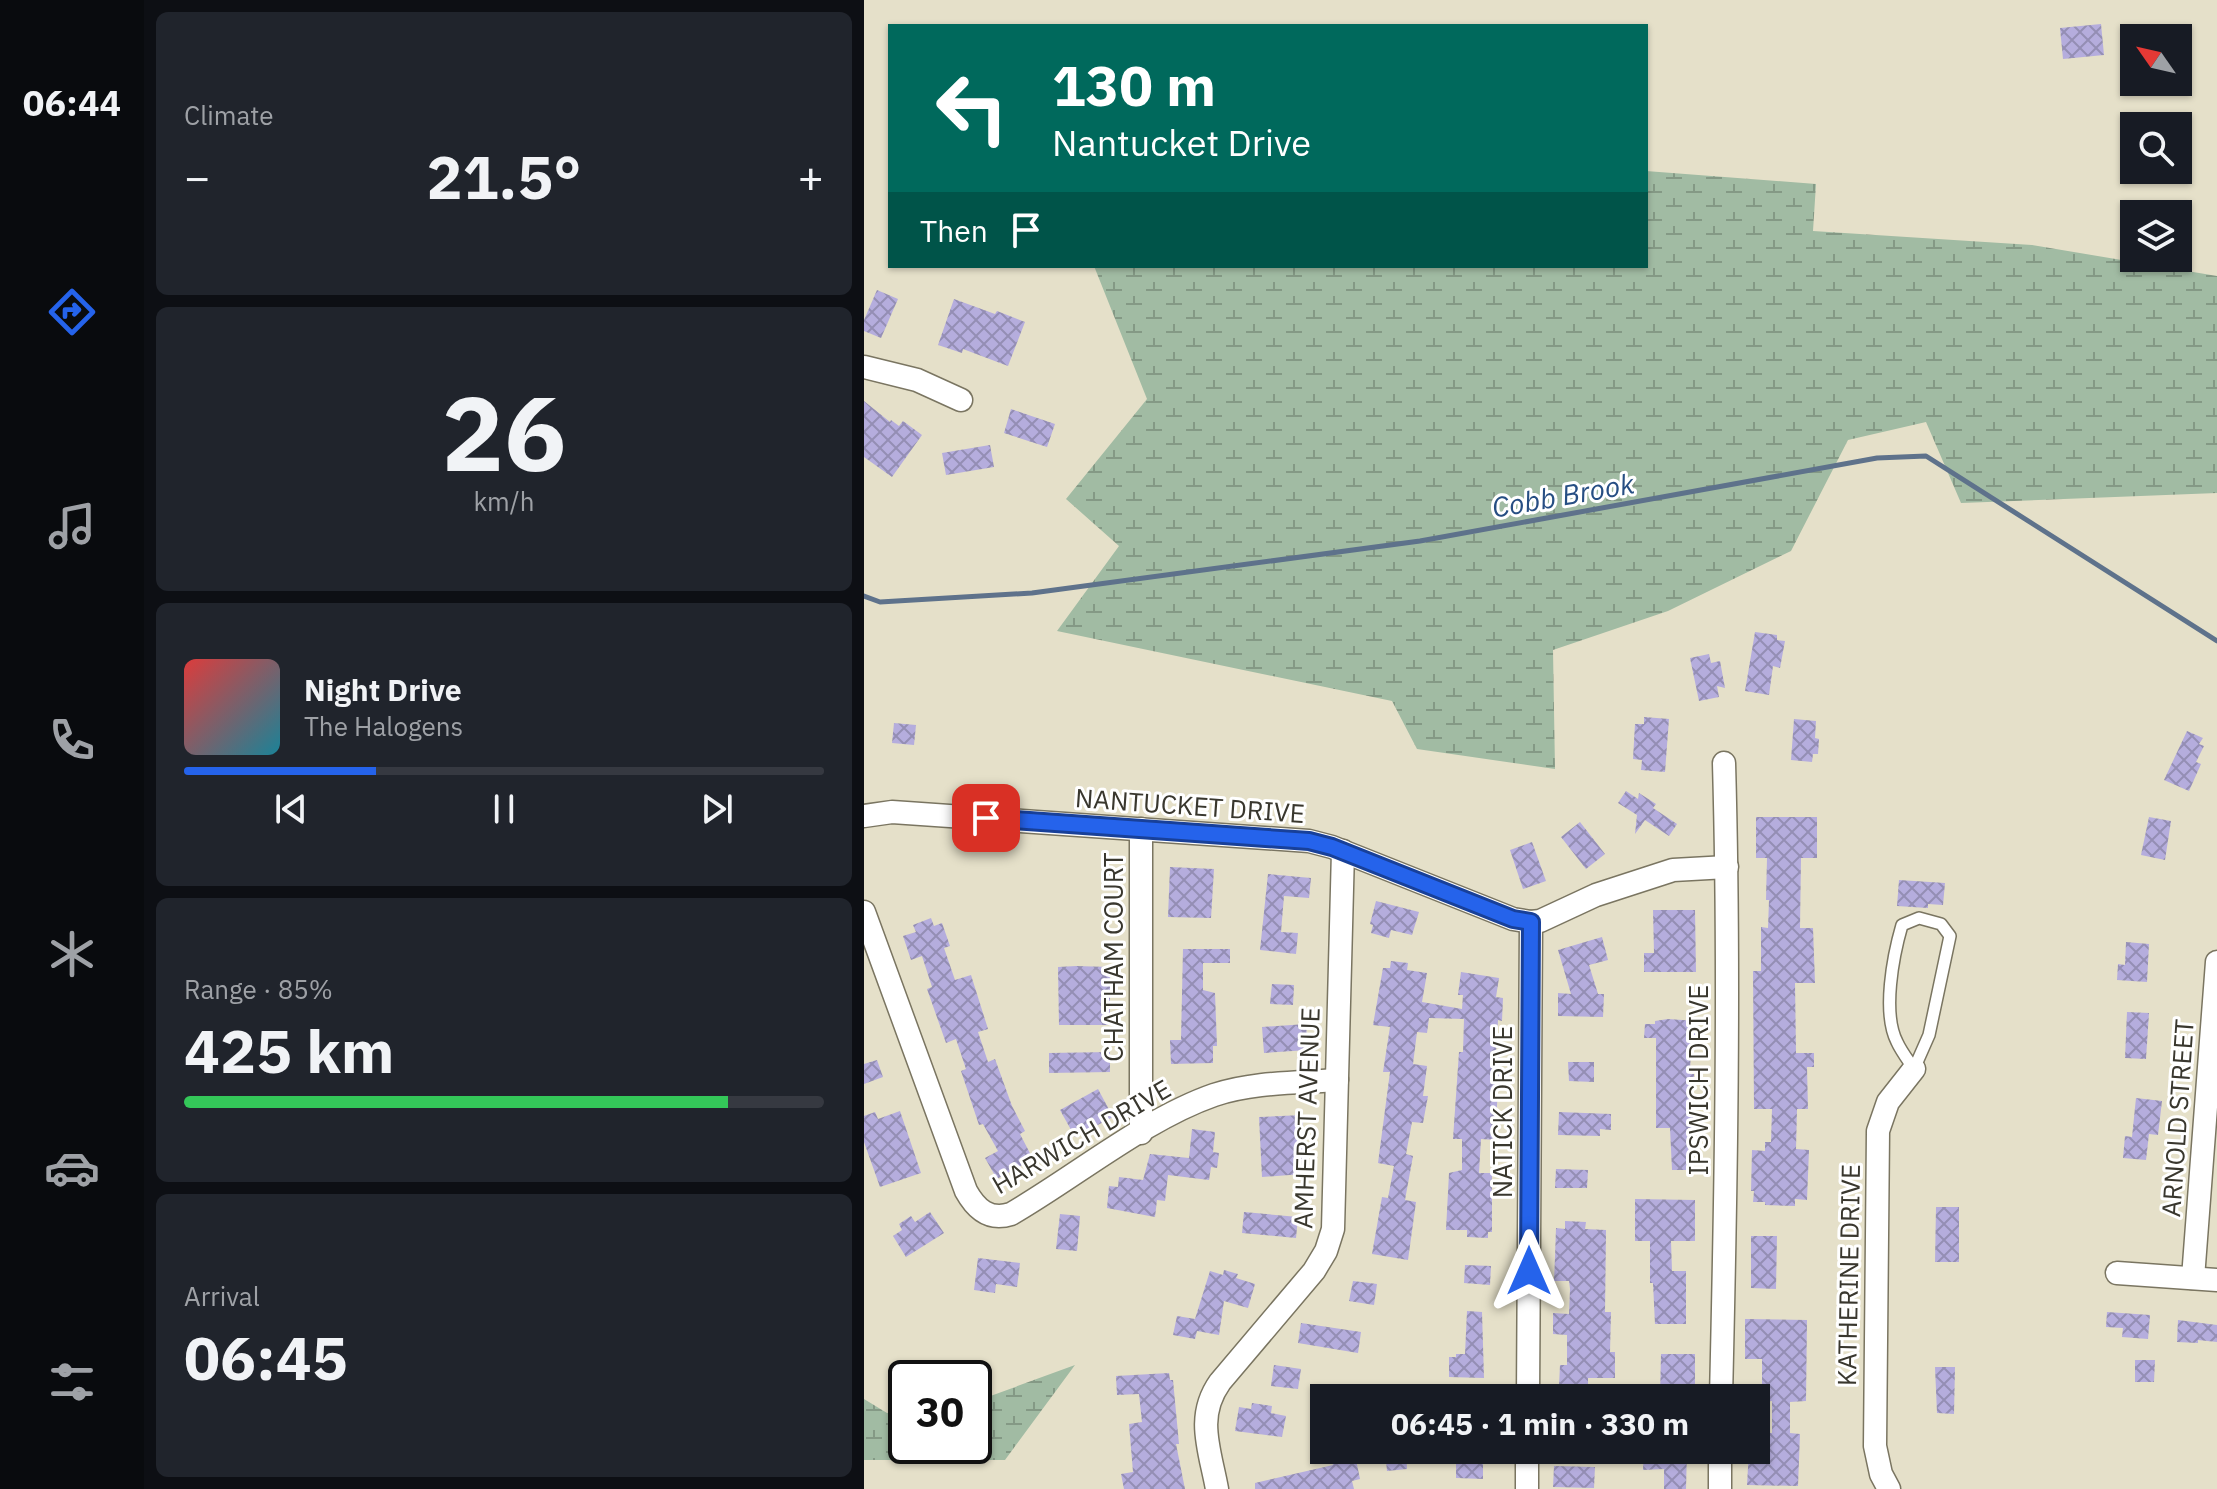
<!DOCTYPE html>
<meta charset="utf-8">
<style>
body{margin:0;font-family:"IBM Plex Sans",sans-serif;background:#20242c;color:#f1f3f6;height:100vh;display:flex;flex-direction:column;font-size:30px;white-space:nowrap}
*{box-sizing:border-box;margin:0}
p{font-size:26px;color:#9ea1a6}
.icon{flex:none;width:44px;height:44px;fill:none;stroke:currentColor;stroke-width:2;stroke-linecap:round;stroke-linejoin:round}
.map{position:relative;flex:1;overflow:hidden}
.side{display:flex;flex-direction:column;gap:12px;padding:12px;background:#0d0f14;width:720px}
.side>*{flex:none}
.hud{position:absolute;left:24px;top:24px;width:760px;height:244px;border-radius:0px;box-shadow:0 2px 6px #0004;background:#00695c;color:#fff;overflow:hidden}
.needle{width:52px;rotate:304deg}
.buttons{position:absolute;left:1256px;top:24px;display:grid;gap:16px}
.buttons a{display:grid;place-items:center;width:72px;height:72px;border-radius:0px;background:#171b24;box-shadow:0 2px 6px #0004;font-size:40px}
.speed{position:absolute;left:24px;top:1360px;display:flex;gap:16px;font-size:40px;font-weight:700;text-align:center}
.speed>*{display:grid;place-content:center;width:104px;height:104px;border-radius:50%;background:#171b24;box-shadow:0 2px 6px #0004;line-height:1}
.speed .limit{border:4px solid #111;border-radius:12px;background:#fff;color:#111}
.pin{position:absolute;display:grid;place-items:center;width:68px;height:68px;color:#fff;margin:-34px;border-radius:16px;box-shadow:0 4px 12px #0006}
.me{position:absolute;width:88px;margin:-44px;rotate:0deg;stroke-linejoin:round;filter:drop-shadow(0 0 6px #0008)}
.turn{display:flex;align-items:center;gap:28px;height:168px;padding:0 32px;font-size:36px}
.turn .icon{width:104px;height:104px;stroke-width:2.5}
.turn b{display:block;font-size:56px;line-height:68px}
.then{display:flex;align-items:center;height:76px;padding:0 32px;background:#0003;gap:16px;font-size:30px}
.big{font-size:60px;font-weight:700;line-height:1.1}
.side .card{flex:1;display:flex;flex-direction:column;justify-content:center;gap:12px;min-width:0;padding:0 28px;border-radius:12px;background:#20242c}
.side .dial{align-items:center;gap:0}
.dial b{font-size:104px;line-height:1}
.song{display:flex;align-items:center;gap:24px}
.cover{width:96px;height:96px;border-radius:12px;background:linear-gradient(135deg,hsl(0 70% 55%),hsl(190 70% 35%))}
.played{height:8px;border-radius:4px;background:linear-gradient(90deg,#2563eb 30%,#363941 30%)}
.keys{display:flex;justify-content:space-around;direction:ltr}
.heat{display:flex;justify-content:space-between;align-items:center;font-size:44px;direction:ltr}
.charge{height:12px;border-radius:6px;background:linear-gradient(90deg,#34c759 85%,#363941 0)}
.trip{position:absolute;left:446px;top:1384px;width:460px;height:80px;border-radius:0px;background:#171b24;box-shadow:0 2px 6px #0004;font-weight:700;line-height:80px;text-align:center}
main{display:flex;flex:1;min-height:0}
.menu{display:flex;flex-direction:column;width:144px;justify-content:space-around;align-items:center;background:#090b0e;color:#9ea1a6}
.menu .icon{width:56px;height:56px}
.menu .current{color:#2563eb}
.menu b{font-size:36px;color:#f1f3f6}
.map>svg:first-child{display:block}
.wetland{fill:url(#wetland-marsh)}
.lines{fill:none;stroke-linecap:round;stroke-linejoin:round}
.stream{stroke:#5e728b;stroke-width:5}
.building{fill:url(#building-cross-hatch)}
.service-casing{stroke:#7a7561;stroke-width:14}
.minor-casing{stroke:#7a7561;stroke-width:25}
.service{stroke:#fff;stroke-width:11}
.minor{stroke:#fff;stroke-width:22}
.route-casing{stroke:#184099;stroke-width:20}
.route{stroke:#2563eb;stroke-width:14}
.labels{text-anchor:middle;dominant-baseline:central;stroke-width:6;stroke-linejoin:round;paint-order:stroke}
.street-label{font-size:26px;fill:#39372e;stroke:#fff}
.water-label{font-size:28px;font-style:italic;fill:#264e83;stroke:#fff}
</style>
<main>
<nav class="menu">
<b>06:44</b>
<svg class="icon current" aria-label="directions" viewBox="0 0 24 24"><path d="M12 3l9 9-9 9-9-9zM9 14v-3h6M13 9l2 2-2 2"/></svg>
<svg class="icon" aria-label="music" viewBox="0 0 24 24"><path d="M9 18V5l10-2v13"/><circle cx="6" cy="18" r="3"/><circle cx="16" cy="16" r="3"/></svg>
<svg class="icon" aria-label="phone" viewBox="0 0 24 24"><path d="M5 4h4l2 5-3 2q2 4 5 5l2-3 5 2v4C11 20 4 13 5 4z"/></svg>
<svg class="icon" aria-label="climate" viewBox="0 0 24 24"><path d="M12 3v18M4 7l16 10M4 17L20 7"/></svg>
<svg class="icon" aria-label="car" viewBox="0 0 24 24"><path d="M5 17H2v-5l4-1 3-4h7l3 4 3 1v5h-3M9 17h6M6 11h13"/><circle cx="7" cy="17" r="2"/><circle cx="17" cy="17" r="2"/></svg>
<svg class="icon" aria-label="filters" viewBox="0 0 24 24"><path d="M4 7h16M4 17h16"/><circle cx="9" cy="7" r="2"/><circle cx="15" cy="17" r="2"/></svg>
</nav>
<section class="side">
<div class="card"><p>Climate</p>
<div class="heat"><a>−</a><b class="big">21.5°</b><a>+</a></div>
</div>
<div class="card dial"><b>26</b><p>km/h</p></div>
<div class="card">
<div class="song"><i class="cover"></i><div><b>Night Drive</b><p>The Halogens</p></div></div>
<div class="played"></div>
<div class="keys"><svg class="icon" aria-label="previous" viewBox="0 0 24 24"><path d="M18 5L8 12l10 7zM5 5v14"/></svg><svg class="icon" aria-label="pause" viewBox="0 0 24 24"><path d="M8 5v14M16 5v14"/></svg><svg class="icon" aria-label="next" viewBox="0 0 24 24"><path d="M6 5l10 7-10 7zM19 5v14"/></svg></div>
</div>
<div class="card"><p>Range · 85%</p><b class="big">425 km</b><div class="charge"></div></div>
<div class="card"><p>Arrival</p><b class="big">06:45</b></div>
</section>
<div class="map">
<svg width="1353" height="1489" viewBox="0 0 1353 1489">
<defs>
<pattern id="wetland-marsh" width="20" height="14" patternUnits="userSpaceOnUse" patternTransform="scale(2)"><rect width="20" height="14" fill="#a1bba3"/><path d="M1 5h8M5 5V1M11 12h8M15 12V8" fill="none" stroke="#849985"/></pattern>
<pattern id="building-cross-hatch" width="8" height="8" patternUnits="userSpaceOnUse" patternTransform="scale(2)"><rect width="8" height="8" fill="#b5addd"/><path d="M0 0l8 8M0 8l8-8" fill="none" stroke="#948eb4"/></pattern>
</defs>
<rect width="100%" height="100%" fill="#e5e0c9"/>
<g class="wetland">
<polygon points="782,171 952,184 949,231 1168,245 1353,276 1353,493 1097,503 1062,422 984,440 927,551 804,611 689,650 691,769 553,749 528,701 193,631 255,546 202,499 283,399 230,266 782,266"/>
<polygon points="211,1365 141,1460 0,1460 0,1399 23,1413 42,1411 42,1446 110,1446 110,1402"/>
</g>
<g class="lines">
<polyline class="stream" points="0,596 16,602 168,593 556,541 1013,458 1062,456 1353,641"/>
</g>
<g class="building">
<polygon points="1237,24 1240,55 1199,59 1196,28"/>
<polygon points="13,290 34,299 17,338 0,331 0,320"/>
<polygon points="90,299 131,314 133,311 161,322 144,366 99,349 98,353 74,345"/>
<polygon points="0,401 26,422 27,420 35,426 39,421 58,435 28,477 0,457"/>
<polygon points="147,409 191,424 183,447 140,433"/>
<polygon points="126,445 130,467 82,475 78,453"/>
<polygon points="891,632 913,635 913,640 921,641 916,668 909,666 905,695 881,691"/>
<polygon points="845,654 847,663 856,661 861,688 853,686 855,697 835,701 826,658"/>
<polygon points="780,717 805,719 801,772 777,770 778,760 769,759 771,724 780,724"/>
<polygon points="930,719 952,721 951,738 955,739 954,754 949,754 948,762 927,760"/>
<polygon points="30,723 52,725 50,745 28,743"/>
<polygon points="1323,731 1339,738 1335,744 1340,746 1332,762 1337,764 1325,791 1300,780"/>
<polygon points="762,791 774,799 775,793 792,804 789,808 813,824 805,836 781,820 771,834 773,815 754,803"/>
<polygon points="892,817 953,817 953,858 937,858 936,928 949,928 951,983 931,983 932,1053 950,1053 950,1067 943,1067 944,1109 933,1109 932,1149 945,1150 943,1200 931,1199 931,1206 901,1205 901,1202 889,1202 890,1191 887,1191 888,1150 901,1151 901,1142 907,1142 908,1109 890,1109 889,971 897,971 897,927 904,928 905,900 902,900 903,858 892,858"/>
<polygon points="1285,817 1307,821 1301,860 1277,855"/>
<polygon points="716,822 741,854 722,869 697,837"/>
<polygon points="668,842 682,881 659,889 646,850"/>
<polygon points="306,867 350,869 347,918 304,917"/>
<polygon points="404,874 447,878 445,898 420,896 417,932 434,933 432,954 396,950"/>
<polygon points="1035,880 1081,883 1079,905 1064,904 1064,908 1033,906"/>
<polygon points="512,901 555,912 548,935 527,930 525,938 507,933 509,925 506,924"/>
<polygon points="789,910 831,910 832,972 780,972 780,953 790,953"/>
<polygon points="67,918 70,926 78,923 86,946 80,948 91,980 107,975 124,1029 114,1032 124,1062 131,1059 148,1106 161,1131 156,1134 169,1159 133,1179 121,1158 134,1151 119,1124 115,1125 97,1071 102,1069 92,1039 82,1043 63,989 68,987 58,956 47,960 39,936 52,932 49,925"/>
<polygon points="738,937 744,960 725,965 734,994 740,994 739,1017 694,1016 694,993 707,994 694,950"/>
<polygon points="1262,942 1285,944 1283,982 1253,980 1254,964 1261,965"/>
<polygon points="319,949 366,949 366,963 339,963 339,990 351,993 353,1046 349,1046 349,1063 307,1064 306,1040 317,1040"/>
<polygon points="527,961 544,963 543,970 563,973 558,1002 598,1009 599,995 594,995 597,972 635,978 632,997 639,998 638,1021 634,1020 632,1053 636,1053 631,1140 617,1139 615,1173 628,1173 628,1232 624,1232 624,1238 603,1237 603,1230 582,1230 585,1173 598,1170 598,1139 589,1139 595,1052 599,1052 600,1019 565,1018 563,1033 553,1032 549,1064 563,1066 559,1096 564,1096 559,1123 548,1122 542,1154 549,1156 541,1200 552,1202 544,1260 508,1254 518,1197 524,1198 530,1166 514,1163 526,1072 519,1072 526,1027 509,1025 519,968 526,968"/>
<polygon points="212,966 246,967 246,1025 195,1025 194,967"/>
<polygon points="408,984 430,985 429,1005 406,1004"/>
<polygon points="1263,1012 1285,1013 1282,1059 1261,1058"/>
<polygon points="804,1019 833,1021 832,1045 827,1045 826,1074 830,1074 829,1128 824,1128 825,1170 808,1170 806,1128 792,1128 792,1038 780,1038 781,1024 791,1024 791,1021"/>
<polygon points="442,1024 444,1050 400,1053 398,1027"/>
<polygon points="246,1052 246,1072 185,1073 185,1053"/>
<polygon points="13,1060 19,1077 0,1084 0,1064"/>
<polygon points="704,1062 730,1062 730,1082 705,1081"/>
<polygon points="234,1089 249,1117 211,1137 196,1110"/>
<polygon points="1272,1098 1298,1101 1294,1135 1285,1134 1282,1160 1259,1158 1261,1136 1268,1137"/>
<polygon points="36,1111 57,1173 16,1187 0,1142 0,1116 11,1112 14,1119"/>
<polygon points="695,1112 747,1114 747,1130 736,1129 736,1136 694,1135"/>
<polygon points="439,1115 439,1174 398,1177 395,1117"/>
<polygon points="328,1129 351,1132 349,1152 355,1153 353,1168 347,1167 345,1180 304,1175 301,1201 293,1200 291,1217 243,1208 245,1186 254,1187 255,1177 279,1180 286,1154 325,1158"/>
<polygon points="692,1169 724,1170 723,1188 691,1188"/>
<polygon points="771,1199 831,1200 831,1241 807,1241 808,1271 822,1271 822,1324 791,1324 789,1283 786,1283 786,1241 771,1241"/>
<polygon points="1072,1207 1095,1207 1095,1262 1071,1262"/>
<polygon points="66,1212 80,1233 42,1257 29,1236 38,1230 35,1224 47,1216 51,1222"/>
<polygon points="380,1212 434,1217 432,1238 378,1233"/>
<polygon points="196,1214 216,1216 213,1251 192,1249"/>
<polygon points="701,1221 722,1222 721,1229 742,1230 741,1312 747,1312 746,1352 751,1352 751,1378 724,1378 724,1386 695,1386 696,1365 703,1365 703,1335 689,1334 689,1313 705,1314 706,1289 705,1281 690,1281 691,1257 692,1228 701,1229"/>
<polygon points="887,1236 913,1236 912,1289 887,1288"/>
<polygon points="114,1258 156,1263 153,1287 132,1284 131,1293 110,1290"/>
<polygon points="601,1265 627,1266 626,1285 600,1283"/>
<polygon points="360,1270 374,1274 372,1278 391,1284 384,1308 360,1301 355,1335 333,1331 331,1339 309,1335 313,1316 331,1319 346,1271 359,1275"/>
<polygon points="489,1281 513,1284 510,1305 485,1301"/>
<polygon points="603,1311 618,1312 620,1378 585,1377 585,1357 592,1357 592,1354 601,1354"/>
<polygon points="1243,1312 1286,1315 1284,1339 1258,1337 1259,1328 1242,1327"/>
<polygon points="881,1319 943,1320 942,1401 926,1402 926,1433 936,1434 934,1486 883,1485 885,1450 892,1450 892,1432 908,1433 908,1401 898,1402 898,1359 881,1359"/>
<polygon points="1314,1320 1353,1325 1353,1342 1334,1340 1334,1343 1313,1342"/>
<polygon points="437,1323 497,1332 494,1353 434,1343"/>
<polygon points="797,1354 831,1354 831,1398 796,1398"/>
<polygon points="1271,1360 1291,1360 1290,1382 1271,1382"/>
<polygon points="410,1365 437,1369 434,1389 407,1386"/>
<polygon points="1071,1367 1091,1367 1090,1414 1073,1413"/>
<polygon points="305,1373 306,1380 309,1380 315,1444 312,1444 321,1489 260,1489 257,1474 269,1472 265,1424 278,1422 275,1394 253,1395 252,1376"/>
<polygon points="388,1403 408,1406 407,1413 422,1416 418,1437 371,1431 375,1407 387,1409"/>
<polygon points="468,1450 490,1450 496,1479 488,1481 490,1489 391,1489 391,1483 469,1465 466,1455 469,1455"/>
<polygon points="521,1450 542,1450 543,1469 523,1471"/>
<polygon points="780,1450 823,1451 822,1489 800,1489 800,1469 779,1470"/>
<polygon points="592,1460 619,1460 619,1479 592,1478"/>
<polygon points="690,1466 731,1467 730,1488 689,1487"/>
</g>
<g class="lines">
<defs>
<path id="service" d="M 1055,918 L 1077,924 L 1086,936 L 1065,1035 L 1050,1069 C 1044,1060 1037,1051 1033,1042 C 1018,1013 1029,956 1038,925 Z"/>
<g id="minor">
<polyline points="0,367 53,380 97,400"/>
<polyline points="0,816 28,812 445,841 468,847 649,919 667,922 676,921 732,895 809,870 863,867"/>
<path d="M 0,912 L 102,1191 C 112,1209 125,1221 147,1214 C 211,1177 281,1119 350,1095 C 389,1082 432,1083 473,1080"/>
<polyline points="277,1133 277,829"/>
<polyline points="1253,1273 1353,1280"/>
<polyline points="1329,1278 1353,962"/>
<polyline points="664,1398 667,922"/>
<path d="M 857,1398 C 862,1186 866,974 860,763"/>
<path d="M 353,1489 C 346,1450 331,1417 356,1382 L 450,1271 L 462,1251 L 469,1229 L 479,851"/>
<polyline points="663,1489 663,1450"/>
<polyline points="856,1489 856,1450"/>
<polyline points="1025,1489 1017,1474 1011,1446 1014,1131 1024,1102 1050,1069"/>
</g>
</defs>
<use href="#service" class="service-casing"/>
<use href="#minor" class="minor-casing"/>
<use href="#service" class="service"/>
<use href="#minor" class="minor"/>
</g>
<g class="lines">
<defs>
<polyline id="route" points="122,818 445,841 468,847 649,919 667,922 665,1271"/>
</defs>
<use href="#route" class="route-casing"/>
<use href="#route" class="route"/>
</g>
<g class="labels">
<g class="street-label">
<text transform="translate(326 805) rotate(4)">NANTUCKET DRIVE</text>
<text transform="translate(249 957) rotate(-90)">CHATHAM COURT</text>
<text transform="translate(834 1080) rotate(-90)">IPSWICH DRIVE</text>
<text transform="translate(638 1112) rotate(-90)">NATICK DRIVE</text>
<text transform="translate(442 1118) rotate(-88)">AMHERST AVENUE</text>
<text transform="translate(1313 1118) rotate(-86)">ARNOLD STREET</text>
<text transform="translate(217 1136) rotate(-30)">HARWICH DRIVE</text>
<text transform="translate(984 1275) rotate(-89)">KATHERINE DRIVE</text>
</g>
<g class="water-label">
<text transform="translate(699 495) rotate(-10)">Cobb Brook</text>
</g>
</g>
</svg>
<div class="buttons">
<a><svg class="needle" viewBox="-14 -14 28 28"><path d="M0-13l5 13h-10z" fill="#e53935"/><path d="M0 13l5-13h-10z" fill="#9ea1a6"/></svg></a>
<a><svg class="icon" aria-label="search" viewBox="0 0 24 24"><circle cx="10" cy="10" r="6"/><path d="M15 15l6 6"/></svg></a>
<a><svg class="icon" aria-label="layers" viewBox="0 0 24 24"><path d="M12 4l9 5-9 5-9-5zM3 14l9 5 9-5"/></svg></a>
</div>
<div class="speed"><div class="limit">30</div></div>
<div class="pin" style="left:122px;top:818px;background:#d93025"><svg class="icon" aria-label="arrive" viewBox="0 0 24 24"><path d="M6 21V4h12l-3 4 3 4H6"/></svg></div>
<svg class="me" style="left:665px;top:1271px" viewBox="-20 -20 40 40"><path d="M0-17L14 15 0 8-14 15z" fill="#2563eb" stroke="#fff" stroke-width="4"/></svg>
<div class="trip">06:45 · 1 min · 330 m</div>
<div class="hud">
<div class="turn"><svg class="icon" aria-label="left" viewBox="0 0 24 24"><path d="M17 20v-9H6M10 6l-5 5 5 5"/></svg><div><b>130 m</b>Nantucket Drive</div></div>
<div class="then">Then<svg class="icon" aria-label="arrive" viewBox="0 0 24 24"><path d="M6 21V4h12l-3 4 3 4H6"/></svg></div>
</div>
</div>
</main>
